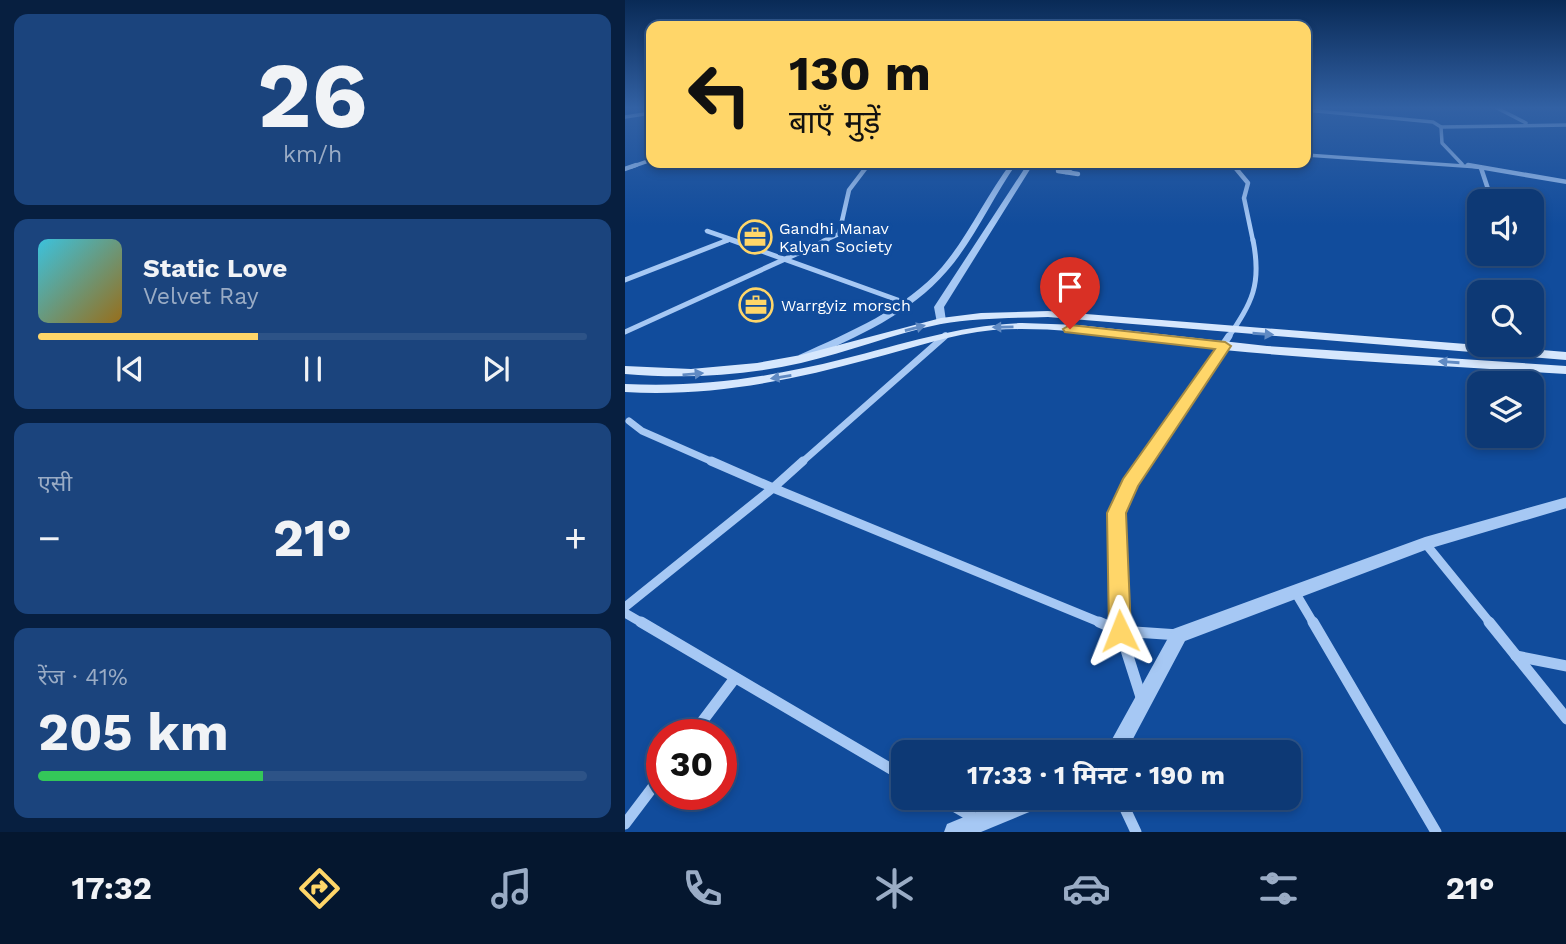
<!DOCTYPE html>
<html lang="hi">
<meta charset="utf-8">
<style>
body{margin:0;font-family:"Work Sans","Noto Sans Devanagari",sans-serif;background:#1b447d;color:#f1f3f6;height:100vh;display:flex;flex-direction:column;font-size:26px;white-space:nowrap}
*{box-sizing:border-box;margin:0}
p{font-size:23px;color:#9aacc5}
.icon{flex:none;width:38px;height:38px;fill:none;stroke:currentColor;stroke-width:2;stroke-linecap:round;stroke-linejoin:round}
.map{position:relative;flex:1;overflow:hidden}
.panel{display:flex;flex-direction:column;gap:14px;padding:14px;background:#071f40;width:625px}
.panel>*{flex:none}
.top-card{position:absolute;left:21px;top:21px;width:665px;height:147px;border-radius:14px;box-shadow:0 4px 10px #0003,0 0 0 2px #2d5387;background:#ffd669;color:#111;overflow:hidden}
.controls{position:absolute;left:842px;top:189px;display:grid;gap:14px}
.controls a{display:grid;place-items:center;width:77px;height:77px;border-radius:14px;background:#0d3975;box-shadow:0 4px 10px #0003,0 0 0 2px #2d5387;font-size:35px}
.speed{position:absolute;left:21px;top:719px;display:flex;gap:14px;font-size:35px;font-weight:700;text-align:center}
.speed>*{display:grid;place-content:center;width:91px;height:91px;border-radius:50%;background:#0d3975;box-shadow:0 4px 10px #0003,0 0 0 2px #2d5387;line-height:1}
.speed .limit{border:10px solid #d22;background:#fff;color:#111}
.pin{position:absolute;display:grid;place-items:center;width:60px;height:60px;color:#fff;margin:-72px -30px;border-radius:50% 50% 50% 0;rotate:-45deg;box-shadow:0 0 7px #0007}
.pin .icon{rotate:45deg}
.me{position:absolute;width:77px;margin:-38px;rotate:358deg;stroke-linejoin:round;filter:drop-shadow(0 0 5px #0008)}
.turn{display:flex;align-items:center;gap:24px;height:147px;padding:0 28px;font-size:32px}
.turn .icon{width:91px;height:91px;stroke-width:2.5}
.turn b{display:block;font-size:49px;line-height:60px}
.big{font-size:52px;font-weight:700;line-height:1.1}
.panel .tile{flex:1;display:flex;flex-direction:column;justify-content:center;gap:10px;min-width:0;padding:0 24px;border-radius:14px;background:#1b447d}
.panel .dial{align-items:center;gap:0}
.dial b{font-size:91px;line-height:1}
.song{display:flex;align-items:center;gap:21px}
.cover{width:84px;height:84px;border-radius:10px;background:linear-gradient(135deg,hsl(190 70% 55%),hsl(40 70% 35%))}
.played{height:7px;border-radius:4px;background:linear-gradient(90deg,#ffd669 40%,#2d5387 40%)}
.keys{display:flex;justify-content:space-around;direction:ltr}
.heat{display:flex;justify-content:space-between;align-items:center;font-size:38px;direction:ltr}
.charge{height:10px;border-radius:5px;background:linear-gradient(90deg,#34c759 41%,#2d5387 0)}
.trip{position:absolute;left:266px;top:740px;width:410px;height:70px;border-radius:14px;background:#0d3975;box-shadow:0 4px 10px #0003,0 0 0 2px #2d5387;font-weight:700;line-height:70px;text-align:center}
.tabs{display:flex;height:112px;justify-content:space-around;align-items:center;background:#05172f;color:#9aacc5}
.tabs .icon{width:49px;height:49px}
.tabs .active{color:#ffd669}
.tabs b{font-size:32px;color:#f1f3f6}
main{display:flex;flex:1;min-height:0}
.map>svg:first-child{display:block}
.lines{fill:none;stroke-linecap:round;stroke-linejoin:round}
.minor-far5{stroke:#a6c8f4;stroke-width:3.5}
.minor-far4{stroke:#a6c8f4;stroke-width:4.5}
.minor-far3{stroke:#a6c8f4;stroke-width:5}
.minor-far2{stroke:#a6c8f4;stroke-width:7}
.minor-far1{stroke:#a6c8f4;stroke-width:9}
.minor{stroke:#a6c8f4;stroke-width:11}
.tertiary{fill:#a6c8f4;fill-rule:evenodd}
.secondary{fill:#d6e7fd;fill-rule:evenodd}
.oneway{fill:#608ac3}
.route{fill:#ffd669;stroke:#a68b44;stroke-width:2}
.labels{text-anchor:middle;dominant-baseline:central;stroke-width:7;stroke-linejoin:round;paint-order:stroke}
.far-poi-label{font-size:16px;fill:#fff;stroke:#114c9c;text-anchor:start}
</style>
<main>
<section class="panel">
<div class="tile dial"><b>26</b><p>km/h</p></div>
<div class="tile">
<div class="song"><i class="cover"></i><div><b>Static Love</b><p>Velvet Ray</p></div></div>
<div class="played"></div>
<div class="keys"><svg class="icon" aria-label="previous" viewBox="0 0 24 24"><path d="M18 5L8 12l10 7zM5 5v14"/></svg><svg class="icon" aria-label="pause" viewBox="0 0 24 24"><path d="M8 5v14M16 5v14"/></svg><svg class="icon" aria-label="next" viewBox="0 0 24 24"><path d="M6 5l10 7-10 7zM19 5v14"/></svg></div>
</div>
<div class="tile"><p>एसी</p>
<div class="heat"><a>−</a><b class="big">21°</b><a>+</a></div>
</div>
<div class="tile"><p>रेंज · 41%</p><b class="big">205 km</b><div class="charge"></div></div>
</section>
<div class="map">
<svg width="942" height="832" viewBox="0 0 942 832">
<rect width="100%" height="100%" fill="#114c9c"/>
<g class="lines">
<g class="minor-far5">
<polyline points="872,108 901,123"/>
<polyline points="681,110 808,122 816,127"/>
<polyline points="0,117 26,113"/>
<polyline points="681,122 685,123"/>
<polyline points="681,155 853,167"/>
<polyline points="532,163 535,163"/>
<polyline points="579,163 614,163"/>
<polyline points="837,164 817,143 816,127 942,125"/>
<polyline points="6,167 26,160"/>
<polyline points="242,167 245,163"/>
<polyline points="449,167 454,163"/>
</g>
<g class="minor-far4">
<polyline points="608,165 623,183 619,198 628,241"/>
<polyline points="843,165 942,182"/>
<polyline points="856,168 867,201"/>
<polyline points="0,169 11,165"/>
<polyline points="433,171 453,174"/>
<polyline points="441,172 451,165"/>
<polyline points="854,204 854,208"/>
<polyline points="82,231 111,241"/>
<polyline points="99,241 103,240"/>
<polyline points="198,241 214,234 224,190 243,165"/>
</g>
<g class="minor-far3">
<polyline points="106,240 281,303"/>
<polyline points="0,280 103,240"/>
<polyline points="0,332 202,240"/>
<polyline points="318,338 321,335"/>
<path d="M 603,338 C 627,302 637,285 628,240"/>
</g>
<g class="minor-far2">
<polyline points="4,421 17,431 90,463"/>
<polyline points="176,463 320,336"/>
<polyline points="519,463 604,336"/>
</g>
<g class="minor-far1">
<polyline points="178,461 148,488 479,624"/>
<polyline points="800,543 866,624"/>
<polyline points="670,592 689,624"/>
<polyline points="0,607 148,488 86,461"/>
<polyline points="0,613 19,624"/>
<polyline points="495,624 492,513 505,483 520,461"/>
</g>
<g class="minor">
<polyline points="16,622 278,776"/>
<polyline points="474,622 495,631 554,635"/>
<polyline points="495,622 495,631 516,697"/>
<polyline points="688,622 811,832"/>
<polyline points="864,622 942,719"/>
<polyline points="891,656 942,666"/>
<polyline points="67,735 110,678"/>
<polyline points="315,798 351,819"/>
<polyline points="495,798 511,832"/>
<polyline points="0,824 37,775"/>
</g>
<g class="tertiary">
<path d="M 386,163 L 392,163 C 367,198 350,239 322,271 C 285,314 232,337 182,359 L 174,359 L 173,357 L 174,355 C 225,332 280,309 317,267 C 344,235 361,196 386,163 Z"/>
<polygon points="403,163 409,163 319,307 321,321 316,324 312,323 309,307"/>
<polygon points="942,497 942,508 803,549 560,641 501,752 480,752 548,629 800,537"/>
<polygon points="385,798 422,798 419,806 356,832 319,832 322,824"/>
</g>
<g class="secondary">
<path d="M 423,311 L 942,352 L 942,360 L 423,317 C 387,318 351,318 316,324 C 268,334 223,352 176,363 C 118,376 59,379 0,374 L 0,366 L 66,369 L 132,363 L 176,355 L 316,318 L 356,313 Z"/>
<path d="M 397,323 L 454,325 L 642,346 L 942,366 L 942,374 C 827,366 713,361 599,350 C 522,342 445,325 368,330 C 326,334 285,349 245,359 C 164,381 84,397 0,392 L 0,384 C 75,388 146,377 218,359 C 278,344 334,325 397,323 Z"/>
</g>
</g>
<defs><path id="oneway-solid" d="M-6-.8H1V-3.2L6.5 0L1 3.2V.8H-6Z" transform="scale(1.75)"/></defs>
<g class="oneway">
<use href="#oneway-solid" transform="translate(378 327) rotate(179)"/>
<use href="#oneway-solid" transform="translate(290 328) rotate(-15)"/>
<use href="#oneway-solid" transform="translate(638 334) rotate(4)"/>
<use href="#oneway-solid" transform="translate(824 362) rotate(-176)"/>
<use href="#oneway-solid" transform="translate(68 374) rotate(-5)"/>
<use href="#oneway-solid" transform="translate(156 377) rotate(171)"/>
</g>
<linearGradient id="sky" x2="0" y2="1"><stop stop-color="#092a56"/><stop offset="0.48" stop-color="#3261a4"/><stop offset="1" stop-color="#3261a4" stop-opacity="0"/></linearGradient>
<rect width="942" height="225" fill="url(#sky)"/>
<polygon class="route" points="445,325 600,342 606,346 513,486 501,513 506,631 503,638 495,641 487,638 484,631 482,513 498,479 590,349 440,332 438,329"/>
<defs>
<symbol id="office-ring" viewBox="-11 -11 22 22"><circle r="9.5" fill="#114c9c" stroke="#ffd669" stroke-width="1.5"/><path d="M-6-3h4V-5.5h4V-3h4V5H-6ZM-1-4.5V-3h2v-1.5ZM-6 0V1H6V0Z" fill="#ffd669"/></symbol>
</defs>
<g fill-rule="evenodd">
<use href="#office-ring" x="111" y="218" width="38" height="38"/>
<use href="#office-ring" x="112" y="286" width="38" height="38"/>
</g>
<g class="labels">
<g class="far-poi-label">
<text x="154" y="228">Gandhi Manav<tspan x="154" dy="18">Kalyan Society</tspan></text>
<text x="156" y="305">Warrgyiz morsch</text>
</g>
</g>
</svg>
<div class="controls">
<a><svg class="icon" aria-label="sound" viewBox="0 0 24 24"><path d="M4 9h4l5-4v14l-5-4H4zM17 9q2 3 0 6"/></svg></a>
<a><svg class="icon" aria-label="search" viewBox="0 0 24 24"><circle cx="10" cy="10" r="6"/><path d="M15 15l6 6"/></svg></a>
<a><svg class="icon" aria-label="layers" viewBox="0 0 24 24"><path d="M12 4l9 5-9 5-9-5zM3 14l9 5 9-5"/></svg></a>
</div>
<div class="speed"><div class="limit">30</div></div>
<div class="pin" style="left:445px;top:329px;background:#d93025"><svg class="icon" aria-label="arrive" viewBox="0 0 24 24"><path d="M6 21V4h12l-3 4 3 4H6"/></svg></div>
<svg class="me" style="left:495px;top:631px" viewBox="-20 -20 40 40"><path d="M0-17L14 15 0 8-14 15z" fill="#ffd669" stroke="#fff" stroke-width="4"/></svg>
<div class="trip">17:33 · 1 मिनट · 190 m</div>
<div class="top-card">
<div class="turn"><svg class="icon" aria-label="left" viewBox="0 0 24 24"><path d="M17 20v-9H6M10 6l-5 5 5 5"/></svg><div><b>130 m</b>बाएँ मुड़ें</div></div>
</div>
</div>
</main>
<nav class="tabs">
<b>17:32</b>
<svg class="icon active" aria-label="directions" viewBox="0 0 24 24"><path d="M12 3l9 9-9 9-9-9zM9 14v-3h6M13 9l2 2-2 2"/></svg>
<svg class="icon" aria-label="music" viewBox="0 0 24 24"><path d="M9 18V5l10-2v13"/><circle cx="6" cy="18" r="3"/><circle cx="16" cy="16" r="3"/></svg>
<svg class="icon" aria-label="phone" viewBox="0 0 24 24"><path d="M5 4h4l2 5-3 2q2 4 5 5l2-3 5 2v4C11 20 4 13 5 4z"/></svg>
<svg class="icon" aria-label="climate" viewBox="0 0 24 24"><path d="M12 3v18M4 7l16 10M4 17L20 7"/></svg>
<svg class="icon" aria-label="car" viewBox="0 0 24 24"><path d="M5 17H2v-5l4-1 3-4h7l3 4 3 1v5h-3M9 17h6M6 11h13"/><circle cx="7" cy="17" r="2"/><circle cx="17" cy="17" r="2"/></svg>
<svg class="icon" aria-label="filters" viewBox="0 0 24 24"><path d="M4 7h16M4 17h16"/><circle cx="9" cy="7" r="2"/><circle cx="15" cy="17" r="2"/></svg>
<b>21°</b>
</nav>
